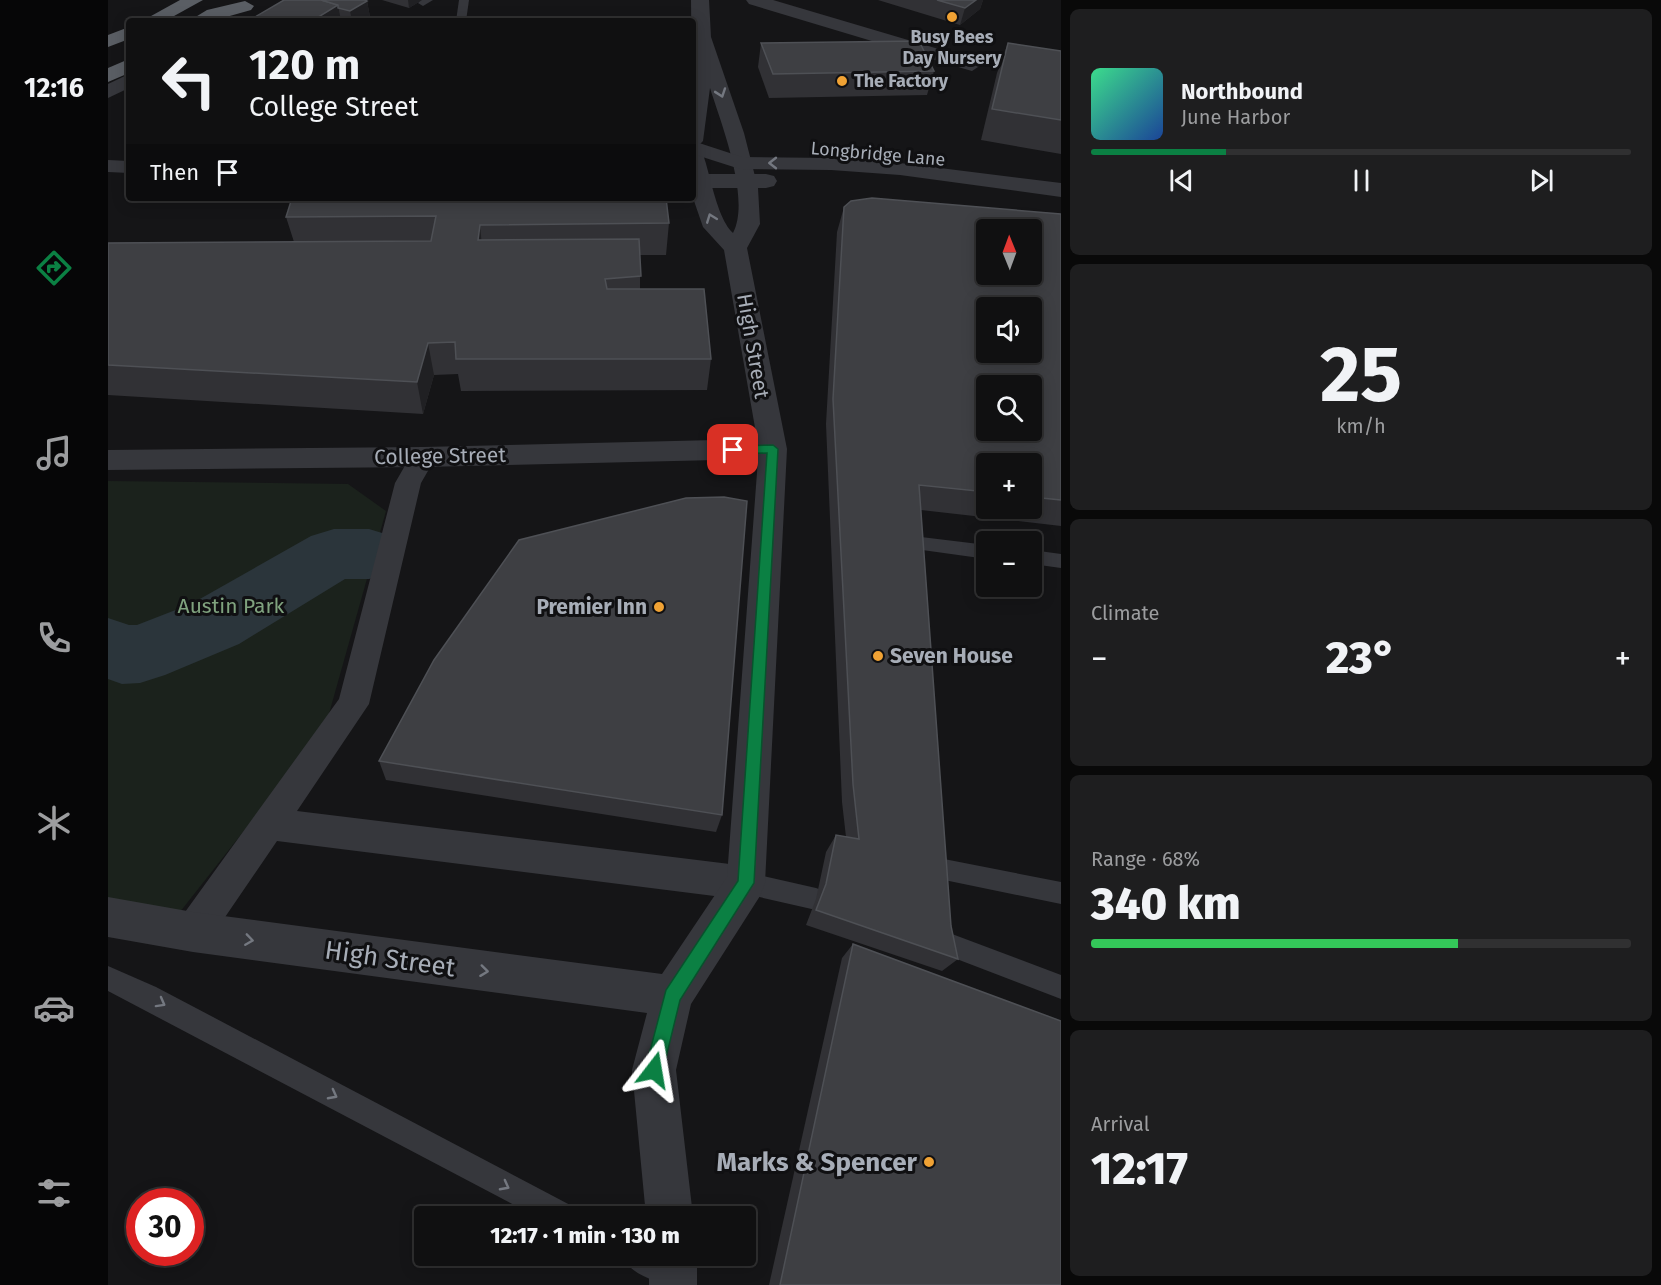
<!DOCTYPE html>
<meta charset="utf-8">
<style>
body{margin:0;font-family:"Fira Sans",sans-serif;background:#1e1e1f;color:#f1f3f6;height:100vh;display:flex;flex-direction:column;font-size:22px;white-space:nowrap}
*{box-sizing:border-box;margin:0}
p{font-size:20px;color:#9c9d9f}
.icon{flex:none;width:33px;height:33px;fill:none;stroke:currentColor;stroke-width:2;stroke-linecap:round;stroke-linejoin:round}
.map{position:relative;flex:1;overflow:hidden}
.details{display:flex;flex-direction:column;gap:9px;padding:9px;background:#090909;width:600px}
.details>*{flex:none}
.guide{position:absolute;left:18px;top:18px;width:570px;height:183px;border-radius:6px;box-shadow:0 3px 15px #0003,0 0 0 2px #303031;background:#101011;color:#f1f3f6;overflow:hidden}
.needle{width:39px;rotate:359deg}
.buttons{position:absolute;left:868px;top:219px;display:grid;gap:12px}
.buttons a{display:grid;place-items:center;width:66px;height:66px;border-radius:6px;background:#101011;box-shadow:0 3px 15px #0003,0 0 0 2px #303031;font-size:30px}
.speed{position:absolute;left:18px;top:1188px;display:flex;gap:12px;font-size:30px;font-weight:700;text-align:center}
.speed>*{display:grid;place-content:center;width:78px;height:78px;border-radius:50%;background:#101011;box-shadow:0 3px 15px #0003,0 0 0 2px #303031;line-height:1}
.speed .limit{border:9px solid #d22;background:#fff;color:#111}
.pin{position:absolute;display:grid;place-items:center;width:51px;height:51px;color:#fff;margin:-26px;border-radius:12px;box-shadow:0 3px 9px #0006}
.me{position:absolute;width:66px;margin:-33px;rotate:14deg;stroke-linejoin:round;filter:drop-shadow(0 0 4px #0008)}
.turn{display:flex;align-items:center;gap:21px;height:126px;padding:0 24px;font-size:27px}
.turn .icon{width:78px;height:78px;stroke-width:2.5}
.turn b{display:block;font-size:42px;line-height:51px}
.then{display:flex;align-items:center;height:57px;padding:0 24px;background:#0003;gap:12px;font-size:22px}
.big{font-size:45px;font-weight:800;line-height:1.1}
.details .card{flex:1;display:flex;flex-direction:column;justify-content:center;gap:9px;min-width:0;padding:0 21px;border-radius:9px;background:#1e1e1f}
.details .dial{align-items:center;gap:0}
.dial b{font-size:78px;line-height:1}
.song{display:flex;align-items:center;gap:18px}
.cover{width:72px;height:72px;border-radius:9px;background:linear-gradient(135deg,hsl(150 70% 55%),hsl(220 70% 35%))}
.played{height:6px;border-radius:3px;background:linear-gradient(90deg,#0b8043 25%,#303031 25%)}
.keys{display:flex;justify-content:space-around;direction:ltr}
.heat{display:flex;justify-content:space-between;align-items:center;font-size:33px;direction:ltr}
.charge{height:9px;border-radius:4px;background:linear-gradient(90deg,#34c759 68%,#303031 0)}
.trip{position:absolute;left:306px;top:1206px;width:342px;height:60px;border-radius:6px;background:#101011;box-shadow:0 3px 15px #0003,0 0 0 2px #303031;font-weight:800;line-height:60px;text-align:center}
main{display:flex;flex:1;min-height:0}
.tabs{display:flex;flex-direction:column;width:108px;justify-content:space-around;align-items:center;background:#060607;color:#9c9d9f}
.tabs .icon{width:42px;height:42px}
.tabs .on{color:#0b8043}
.tabs b{font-size:27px;color:#f1f3f6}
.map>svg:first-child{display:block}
.green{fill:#1b221c}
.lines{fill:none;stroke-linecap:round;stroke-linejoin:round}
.river{fill:#2b353b;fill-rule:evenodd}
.service{fill:#36373c;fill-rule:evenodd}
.pedestrian{fill:#36373c;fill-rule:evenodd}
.minor{fill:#36373c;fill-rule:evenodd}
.tertiary{fill:#36373c;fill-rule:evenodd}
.trunk{fill:#5a5e64;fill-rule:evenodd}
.wall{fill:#313135;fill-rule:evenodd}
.shaded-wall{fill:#202023}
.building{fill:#3e3f43;stroke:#4e5055;stroke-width:1.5;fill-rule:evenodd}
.oneway{stroke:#747880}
.route{fill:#0b8043;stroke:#07532c;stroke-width:1.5}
.poi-dot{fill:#f0a234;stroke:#101012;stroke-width:2}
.labels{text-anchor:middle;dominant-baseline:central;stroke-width:6;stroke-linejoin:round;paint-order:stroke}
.far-poi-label{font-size:18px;font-weight:bold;fill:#a7adb7;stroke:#101012}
.far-street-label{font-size:18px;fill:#a7adb7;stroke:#101012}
.street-label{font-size:21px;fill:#a7adb7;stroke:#101012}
.park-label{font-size:21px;fill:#7fa27e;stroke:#101012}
.poi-label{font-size:21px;font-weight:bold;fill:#a7adb7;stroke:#101012;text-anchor:end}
.near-street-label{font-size:26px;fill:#a7adb7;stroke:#101012}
.near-poi-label{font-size:26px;font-weight:bold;fill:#a7adb7;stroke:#101012;text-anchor:end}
</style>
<main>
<nav class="tabs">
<b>12:16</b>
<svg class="icon on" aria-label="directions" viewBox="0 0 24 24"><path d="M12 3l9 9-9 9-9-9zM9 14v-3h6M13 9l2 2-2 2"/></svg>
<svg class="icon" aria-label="music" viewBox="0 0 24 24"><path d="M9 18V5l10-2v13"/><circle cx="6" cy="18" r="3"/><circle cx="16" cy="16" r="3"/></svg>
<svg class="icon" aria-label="phone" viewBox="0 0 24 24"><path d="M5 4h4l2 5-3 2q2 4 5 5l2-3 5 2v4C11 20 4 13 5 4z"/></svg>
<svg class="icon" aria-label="climate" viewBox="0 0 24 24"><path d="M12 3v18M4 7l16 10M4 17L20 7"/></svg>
<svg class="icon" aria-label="car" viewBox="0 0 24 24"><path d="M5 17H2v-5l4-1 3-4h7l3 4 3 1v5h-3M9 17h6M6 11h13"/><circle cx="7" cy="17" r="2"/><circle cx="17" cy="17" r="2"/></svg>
<svg class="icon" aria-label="filters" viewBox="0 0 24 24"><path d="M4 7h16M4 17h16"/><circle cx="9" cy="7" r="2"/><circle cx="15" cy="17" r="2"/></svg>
</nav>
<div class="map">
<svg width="953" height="1285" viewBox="0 0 953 1285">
<rect width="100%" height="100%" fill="#151517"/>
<polygon class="green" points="0,481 240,484 278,511 217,728 68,917 0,904"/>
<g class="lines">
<polygon class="river" points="226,529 261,529 284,536 293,554 284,572 261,579 237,579 131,644 57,675 32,683 14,684 0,679 0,618 21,625 29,625 83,604 203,536"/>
<g class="service">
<polygon points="313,0 325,0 315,6 310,3"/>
<polygon points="351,0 361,0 358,21 348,21"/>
<polygon points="813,537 879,545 879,559 807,549 804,544 807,539"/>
<polygon points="924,550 953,554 953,568 924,564"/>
<polygon points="825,846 833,849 836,859 953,882 953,904 817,876 814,868 817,849"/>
<polygon points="638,872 708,888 716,891 720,899 716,907 708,910 638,894 630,891 627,883 630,875"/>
<polygon points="828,928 953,975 953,999 820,948 816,940 820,932"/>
<polygon points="0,966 48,987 464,1206 468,1216 427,1216 0,991"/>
<path d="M 514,1256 C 535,1254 567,1250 576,1274 L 572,1284 C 552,1285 522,1275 514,1256 Z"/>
</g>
<polygon class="pedestrian" points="315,448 324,450 328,457 313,483 261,704 189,811 638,866 651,871 656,883 651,895 638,900 169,841 98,945 85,950 72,945 67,932 72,919 231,699 287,483 306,450"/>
<g class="minor">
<path d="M 583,0 L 601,0 L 603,37 L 636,133 L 650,188 L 652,224 L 639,248 L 679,449 L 657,883 L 652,896 L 583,1004 L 568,1070 L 585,1216 L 538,1216 L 524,1070 L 539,1013 L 85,952 L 0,937 L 0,897 L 85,912 L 554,974 L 619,877 L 650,459 L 315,467 L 0,470 L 0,450 L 315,447 L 649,439 L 616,250 L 595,227 L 585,198 ZM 602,88 C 613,123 643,199 625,233 C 605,214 600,153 590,146 L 595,141 Z"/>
<polygon points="638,0 665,0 871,61 873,65 864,71 857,69 641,4"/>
<rect x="541" y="1256" width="48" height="29"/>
</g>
<g class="tertiary">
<polygon points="21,74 21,88 0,98 0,84"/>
<polygon points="585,141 634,157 723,158 792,163 953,183 953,197 792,175 723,170 632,169 585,154"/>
<polygon points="0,160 21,161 21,173 0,172"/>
<polygon points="585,174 658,174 666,176 669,181 666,186 658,188 585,188"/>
</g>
<g class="trunk">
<polygon points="72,0 95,0 57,21 34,21"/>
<polygon points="137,1 146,6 143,10 104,21 81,21 99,10"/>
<polygon points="21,27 21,39 0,47 0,35"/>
<polygon points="21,59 21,73 0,82 0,68"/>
</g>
</g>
<g class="wall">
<polygon points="274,0 314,0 301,8"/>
<polygon points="770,0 875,0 872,9 852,25"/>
<polygon points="259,1 262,17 256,21 140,21"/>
<polygon points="653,43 826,71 819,95 661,98 650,67"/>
<polygon points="900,43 953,51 953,154 873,140 889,73"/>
<polygon points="184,198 561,223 558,255 532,255 532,289 603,359 599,390 353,391 350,374 326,375 315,414 0,395 0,243 186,242 178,217"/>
<path d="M 736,207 L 953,214 L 953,526 L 813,510 L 843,926 L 850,959 L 834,971 L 698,925 L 708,899 L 718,852 L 728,835 L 738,837 L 734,802 L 718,424 L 729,232 ZM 879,464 L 924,464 L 924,508 L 879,508 Z"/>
<polygon points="271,761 614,815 608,832 278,780"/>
<polygon points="745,944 953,1285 661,1285 734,958"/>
</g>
<g class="shaded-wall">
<polygon points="300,0 314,0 301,8"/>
<polygon points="868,0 875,0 872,9 852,25 857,8"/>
<polygon points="259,1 262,17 256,21 244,21 242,11"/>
<polygon points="230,5 233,21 204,21"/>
<polygon points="372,225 375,257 370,240"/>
<polygon points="320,343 326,375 315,414 309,382"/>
</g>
<g class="building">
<polygon points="176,0 213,0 230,5 204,21 140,21"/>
<polygon points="213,0 257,0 259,1 242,11 230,8 230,5"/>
<polygon points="829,0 868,0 857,8"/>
<polygon points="811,41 826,71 665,74 653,43"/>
<polygon points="900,43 953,51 953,120 884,109"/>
<polygon points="184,198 558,198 561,223 372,225 370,240 531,239 533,276 497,279 499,289 596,289 603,359 348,359 347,342 320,343 309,382 0,365 0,243 323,241 328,216 178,217"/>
<path d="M 764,198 L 953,214 L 953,500 L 924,497 L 924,464 L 879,464 L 879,492 L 811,485 L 843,926 L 850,959 L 708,910 L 718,884 L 728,835 L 751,839 L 745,784 L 725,399 L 736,207 L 743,201 ZM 879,230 L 924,230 L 924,274 L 879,274 ZM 879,308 L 924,308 L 924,352 L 879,352 ZM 879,386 L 924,386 L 924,430 L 879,430 Z"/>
<polygon points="616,497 639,501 614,815 271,761 326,660 411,540 578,498"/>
<polygon points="745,944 953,1021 953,1285 672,1285"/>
</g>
<defs><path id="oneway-chevron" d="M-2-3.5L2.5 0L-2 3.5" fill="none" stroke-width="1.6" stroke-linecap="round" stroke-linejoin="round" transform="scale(1.5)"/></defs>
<g class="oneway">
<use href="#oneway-chevron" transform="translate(613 93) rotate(71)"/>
<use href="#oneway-chevron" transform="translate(665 163) rotate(-180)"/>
<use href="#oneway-chevron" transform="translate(603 218) rotate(-111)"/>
<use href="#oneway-chevron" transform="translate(141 940) rotate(8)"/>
<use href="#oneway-chevron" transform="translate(376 971) rotate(7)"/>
<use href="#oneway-chevron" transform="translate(53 1003) rotate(29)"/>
<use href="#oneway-chevron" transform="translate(225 1095) rotate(28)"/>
<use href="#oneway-chevron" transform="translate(397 1186) rotate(28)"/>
</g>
<polygon class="route" points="665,445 670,449 646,883 572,1000 555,1070 552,1076 546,1079 539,1076 537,1070 558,990 630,881 659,453 625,454 619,450 625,446"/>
<g class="poi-dot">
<circle cx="844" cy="17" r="6"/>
<circle cx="734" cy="81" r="6"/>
<circle cx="551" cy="607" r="6"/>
<circle cx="770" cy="656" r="6"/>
<circle cx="821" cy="1162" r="6"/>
</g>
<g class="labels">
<g class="far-poi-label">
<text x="844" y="37">Busy Bees<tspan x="844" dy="21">Day Nursery</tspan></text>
<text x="746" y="81" text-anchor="start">The Factory</text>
</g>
<g class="far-street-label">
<text transform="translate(770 154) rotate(5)">Longbridge Lane</text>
</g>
<g class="street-label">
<text transform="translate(645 346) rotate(80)">High Street</text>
<text transform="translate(332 456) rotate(-1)">College Street</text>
</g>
<g class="park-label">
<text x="123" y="606">Austin Park</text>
</g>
<g class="poi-label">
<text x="539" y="607">Premier Inn</text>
<text x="782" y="656" text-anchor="start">Seven House</text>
</g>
<g class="near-street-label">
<text transform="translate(282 959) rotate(8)">High Street</text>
</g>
<g class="near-poi-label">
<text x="809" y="1162">Marks &amp; Spencer</text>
</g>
</g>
</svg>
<div class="buttons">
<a><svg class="needle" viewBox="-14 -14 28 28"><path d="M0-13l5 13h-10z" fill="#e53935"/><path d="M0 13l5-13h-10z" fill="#9c9d9f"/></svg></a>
<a><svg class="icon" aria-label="sound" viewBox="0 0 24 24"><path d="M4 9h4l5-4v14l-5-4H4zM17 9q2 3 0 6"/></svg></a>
<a><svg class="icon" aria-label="search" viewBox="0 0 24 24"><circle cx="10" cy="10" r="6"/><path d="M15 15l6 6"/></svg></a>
<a>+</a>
<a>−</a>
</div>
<div class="speed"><div class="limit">30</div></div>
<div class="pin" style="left:625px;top:450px;background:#d93025"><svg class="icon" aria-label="arrive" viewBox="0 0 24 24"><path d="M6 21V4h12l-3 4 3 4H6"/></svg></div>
<svg class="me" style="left:546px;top:1070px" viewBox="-20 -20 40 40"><path d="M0-17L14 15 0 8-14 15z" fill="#0b8043" stroke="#fff" stroke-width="4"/></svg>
<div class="trip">12:17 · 1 min · 130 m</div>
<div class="guide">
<div class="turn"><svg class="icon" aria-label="left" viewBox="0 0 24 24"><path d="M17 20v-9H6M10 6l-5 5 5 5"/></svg><div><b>120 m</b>College Street</div></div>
<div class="then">Then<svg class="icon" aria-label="arrive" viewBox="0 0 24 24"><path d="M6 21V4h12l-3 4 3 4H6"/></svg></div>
</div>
</div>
<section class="details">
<div class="card">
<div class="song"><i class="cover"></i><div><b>Northbound</b><p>June Harbor</p></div></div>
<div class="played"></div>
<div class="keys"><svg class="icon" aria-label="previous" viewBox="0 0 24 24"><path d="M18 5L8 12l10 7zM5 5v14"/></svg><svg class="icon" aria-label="pause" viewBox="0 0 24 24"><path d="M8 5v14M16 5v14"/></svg><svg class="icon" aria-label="next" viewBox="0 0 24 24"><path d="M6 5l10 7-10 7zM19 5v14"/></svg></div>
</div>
<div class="card dial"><b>25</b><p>km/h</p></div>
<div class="card"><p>Climate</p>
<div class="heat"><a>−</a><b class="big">23°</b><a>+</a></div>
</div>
<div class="card"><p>Range · 68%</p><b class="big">340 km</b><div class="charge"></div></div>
<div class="card"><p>Arrival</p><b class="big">12:17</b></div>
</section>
</main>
